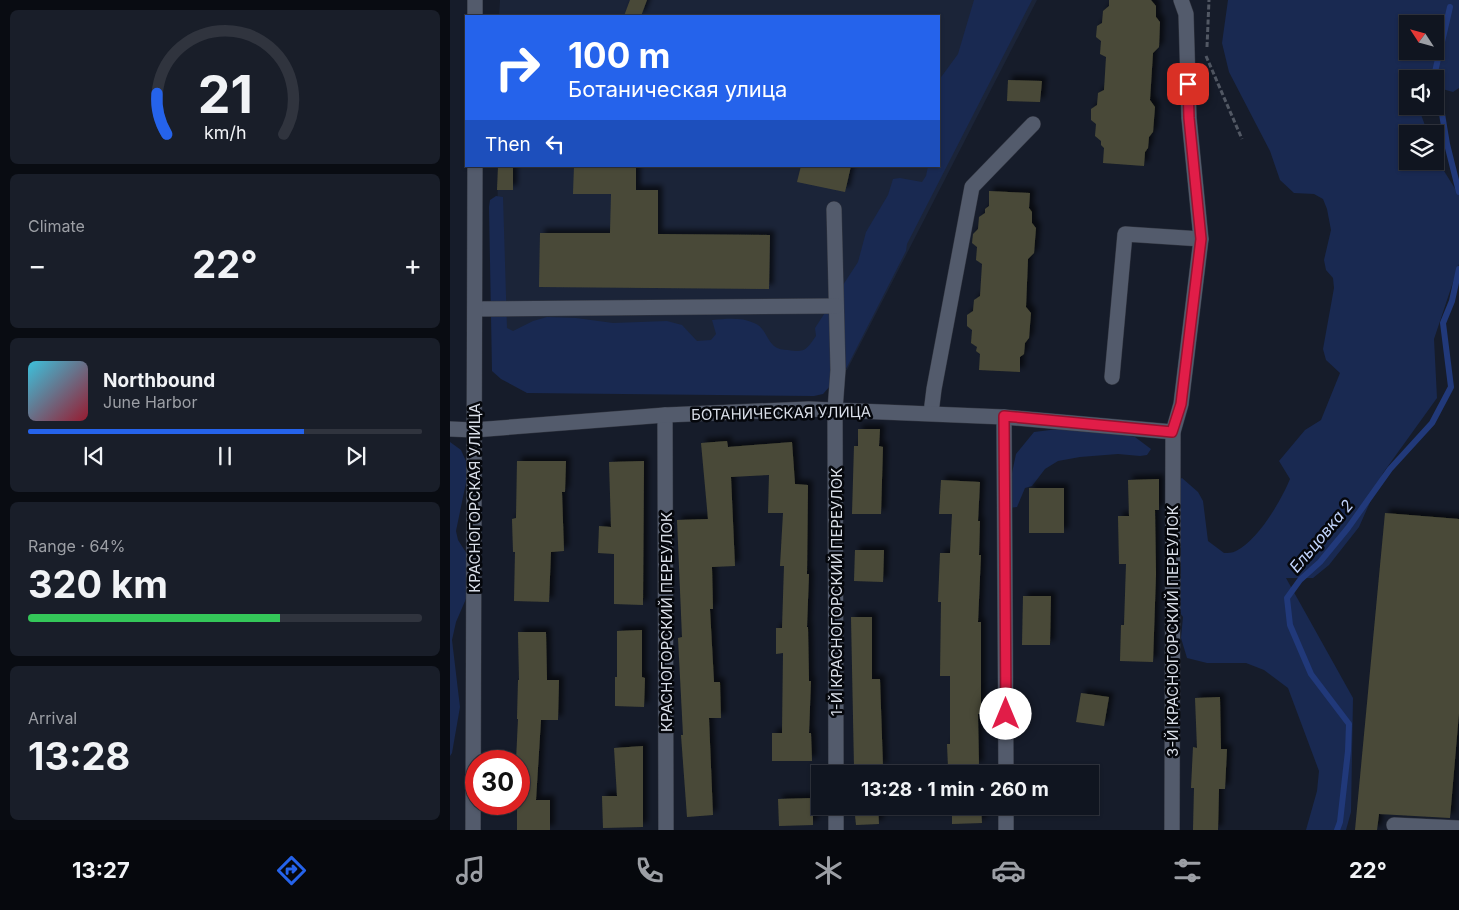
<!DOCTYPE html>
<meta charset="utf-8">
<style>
body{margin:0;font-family:Inter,sans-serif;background:#191e29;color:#f1f3f6;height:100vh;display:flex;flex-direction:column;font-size:19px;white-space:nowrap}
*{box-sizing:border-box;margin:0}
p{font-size:16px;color:#9c9fa5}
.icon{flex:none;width:28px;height:28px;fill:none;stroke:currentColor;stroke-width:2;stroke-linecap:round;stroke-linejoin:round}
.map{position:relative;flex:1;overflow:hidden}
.panel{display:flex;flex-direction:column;gap:10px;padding:10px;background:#090c12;width:450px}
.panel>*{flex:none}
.hud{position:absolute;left:15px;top:15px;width:475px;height:152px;border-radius:0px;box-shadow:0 1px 4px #0004,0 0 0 1px #30343e;background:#2563eb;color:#fff;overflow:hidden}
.needle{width:32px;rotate:306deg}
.buttons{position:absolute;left:949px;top:15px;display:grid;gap:10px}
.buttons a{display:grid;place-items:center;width:45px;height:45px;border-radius:0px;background:#101520;box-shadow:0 1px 4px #0004,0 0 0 1px #30343e;font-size:25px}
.speed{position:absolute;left:15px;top:750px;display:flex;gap:10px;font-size:25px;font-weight:700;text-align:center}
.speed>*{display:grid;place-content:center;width:65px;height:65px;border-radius:50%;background:#101520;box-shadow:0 1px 4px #0004,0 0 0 1px #30343e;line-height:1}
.speed .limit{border:8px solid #d22;background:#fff;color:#111}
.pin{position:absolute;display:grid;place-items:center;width:42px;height:42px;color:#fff;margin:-21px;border-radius:10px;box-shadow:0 2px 8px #0006}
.me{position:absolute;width:55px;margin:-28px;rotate:0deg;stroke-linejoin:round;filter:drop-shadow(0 0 4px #0008)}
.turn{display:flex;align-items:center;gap:18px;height:105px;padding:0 20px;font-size:22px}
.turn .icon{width:65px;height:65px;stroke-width:2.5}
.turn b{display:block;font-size:35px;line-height:42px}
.then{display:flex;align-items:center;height:48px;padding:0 20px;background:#0003;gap:10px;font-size:19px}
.big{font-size:38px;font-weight:700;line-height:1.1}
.panel .card{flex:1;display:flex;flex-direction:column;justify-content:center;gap:8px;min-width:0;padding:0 18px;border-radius:8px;background:#191e29}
.panel .dial{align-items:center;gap:0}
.dial svg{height:130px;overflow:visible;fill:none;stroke:#30343e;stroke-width:7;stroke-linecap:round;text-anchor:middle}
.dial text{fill:#f1f3f6;stroke:none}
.song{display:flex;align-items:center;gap:15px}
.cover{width:60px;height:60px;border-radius:8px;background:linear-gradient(135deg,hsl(190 70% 55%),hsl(350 70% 35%))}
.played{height:5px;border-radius:2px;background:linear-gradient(90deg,#2563eb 70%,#30343e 70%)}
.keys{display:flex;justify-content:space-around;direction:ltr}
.heat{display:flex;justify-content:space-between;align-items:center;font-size:28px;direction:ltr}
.charge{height:8px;border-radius:4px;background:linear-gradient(90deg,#34c759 64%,#30343e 0)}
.trip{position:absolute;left:361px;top:765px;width:288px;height:50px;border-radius:0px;background:#101520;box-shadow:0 1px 4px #0004,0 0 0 1px #30343e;font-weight:700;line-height:50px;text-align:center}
.menu{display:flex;height:80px;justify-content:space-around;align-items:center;background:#06080d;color:#9c9fa5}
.menu .icon{width:35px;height:35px}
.menu .selected{color:#2563eb}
.menu b{font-size:22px;color:#f1f3f6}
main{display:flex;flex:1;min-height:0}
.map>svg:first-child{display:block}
.built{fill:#1b2438}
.green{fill:#192951;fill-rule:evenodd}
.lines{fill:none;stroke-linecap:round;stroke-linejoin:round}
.stream{stroke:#21397a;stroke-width:6}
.building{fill:#4a4a37;filter:url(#shadow)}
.minor-casing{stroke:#323641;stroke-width:16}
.path{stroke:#525864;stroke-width:3;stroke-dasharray:5 2.5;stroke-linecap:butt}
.minor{stroke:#535b6c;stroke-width:15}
.route-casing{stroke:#92132f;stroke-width:12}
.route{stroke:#e11d48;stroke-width:9}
.labels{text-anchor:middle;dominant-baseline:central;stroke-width:5;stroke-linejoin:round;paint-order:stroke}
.street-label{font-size:15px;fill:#d9dee8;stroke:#05070c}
.water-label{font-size:16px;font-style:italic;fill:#c1d3fb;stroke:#05070c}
</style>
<main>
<section class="panel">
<div class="card dial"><svg viewBox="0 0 100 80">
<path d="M14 69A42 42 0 1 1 86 69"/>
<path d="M14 69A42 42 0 0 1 8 44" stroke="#2563eb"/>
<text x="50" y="56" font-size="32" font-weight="700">21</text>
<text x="50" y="72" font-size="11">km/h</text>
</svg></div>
<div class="card"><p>Climate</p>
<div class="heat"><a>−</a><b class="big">22°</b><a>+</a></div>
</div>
<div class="card">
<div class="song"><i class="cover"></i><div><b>Northbound</b><p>June Harbor</p></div></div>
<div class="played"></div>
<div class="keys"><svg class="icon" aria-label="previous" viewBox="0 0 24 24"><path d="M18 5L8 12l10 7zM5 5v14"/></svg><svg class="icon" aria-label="pause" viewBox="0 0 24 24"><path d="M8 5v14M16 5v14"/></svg><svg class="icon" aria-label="next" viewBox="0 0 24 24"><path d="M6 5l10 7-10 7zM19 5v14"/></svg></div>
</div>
<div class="card"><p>Range · 64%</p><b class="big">320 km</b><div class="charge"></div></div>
<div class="card"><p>Arrival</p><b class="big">13:28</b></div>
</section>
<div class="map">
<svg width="1009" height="830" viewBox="0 0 1009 830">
<defs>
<filter id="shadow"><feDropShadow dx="4.5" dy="-4.5" stdDeviation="2.5" flood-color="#0009"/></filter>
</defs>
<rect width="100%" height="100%" fill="#161c2a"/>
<polygon class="built" points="50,0 587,0 397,370 48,370 46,309 48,166 489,166 489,16 49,16"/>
<g class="green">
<path d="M 524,0 L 582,0 L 457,244 L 456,251 L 397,367 L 373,394 L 364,396 L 77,393 L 51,379 L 42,371 L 39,207 L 40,200 L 46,196 L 53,197 L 57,328 L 63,331 L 83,321 L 97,317 L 126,318 L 163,323 L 217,321 L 232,325 L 247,341 L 261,340 L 266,334 L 262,320 C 276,319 291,317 304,323 C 315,327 316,339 324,346 C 328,349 333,350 338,350 C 355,353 356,350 366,336 L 365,328 L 408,262 L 416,232 L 438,195 L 443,179 L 450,178 L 472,182 L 476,176 L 478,166 L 489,166 L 489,80 L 508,54 Z"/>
<path d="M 778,0 L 1009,0 L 1009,88 L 1003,92 L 985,87 L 985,79 L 958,79 L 958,106 L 968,106 L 978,134 L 958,134 L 958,161 L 985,161 L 985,152 L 989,163 L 1009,195 L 1009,264 L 984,339 L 987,398 L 933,473 L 909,527 L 879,565 L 863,578 L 836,578 L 903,698 L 901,812 L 896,830 L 856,830 L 867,791 L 869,771 L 838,688 L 814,670 L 796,663 L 757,663 L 737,658 L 731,638 L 733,617 L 722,602 L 724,482 L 732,478 L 748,492 L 753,501 L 758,541 L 774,553 C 778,553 782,553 786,551 C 808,540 831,501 840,479 L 829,461 L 855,430 L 871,420 L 890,373 L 876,360 L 873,349 L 884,288 L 883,278 L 876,270 L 874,260 L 881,230 L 877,209 L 873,199 L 864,194 L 844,193 L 830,180 L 820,151 L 779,72 L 772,43 ZM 958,24 L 985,24 L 985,51 L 958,51 Z"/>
<polygon points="632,426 645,430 685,437 701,449 697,455 690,456 668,454 630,457 608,461 595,469 582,486 575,488 567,507 559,508 559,487 566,454 584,432"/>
<polygon points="0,442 11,450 19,468 6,531 8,540 28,571 6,622 2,640 10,707 2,753 0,756"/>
</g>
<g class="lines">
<g class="stream">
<polyline points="1000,7 985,72 997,144 1009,192"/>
<polyline points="887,830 890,822 898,751 899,724 861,674 840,625 837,598 850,580 870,562 898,528 940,469 982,423 1001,387 993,323 1002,301 1009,269"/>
</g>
</g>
<g class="building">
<polygon points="180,0 197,0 191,16 174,16"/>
<polygon points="659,0 701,0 706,6 706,17 710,22 709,47 703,53 700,100 705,107 703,132 699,137 698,148 695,152 694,166 653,163 654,148 651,145 651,141 645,136 646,124 641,120 641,109 647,105 648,93 654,90 656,57 650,54 651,41 646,37 647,26 652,23 653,11 659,6"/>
<polygon points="558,80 592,81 590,102 557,101"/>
<polygon points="48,166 63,166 63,190 47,190"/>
<polygon points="124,166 186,166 186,190 208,190 208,234 320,235 319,289 89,287 90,233 160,233 161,194 123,194"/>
<polygon points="351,166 401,166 395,192 347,182"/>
<polygon points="539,191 580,193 579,208 582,212 582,223 586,228 584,253 578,259 576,307 581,313 579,338 575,343 574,354 570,357 570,372 529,370 530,354 526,351 527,347 521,343 522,330 517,326 517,315 523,311 524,300 530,296 532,264 526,260 527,247 522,243 523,234 528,229 529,217 535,213 535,209 539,206"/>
<polygon points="408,429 430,429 429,446 433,447 431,514 402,514 404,446 408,446"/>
<polygon points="277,441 278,447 342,442 345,484 358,485 357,574 359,574 357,627 358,627 359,681 361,681 359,733 361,733 362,761 322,761 322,733 332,733 333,653 326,654 326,628 332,628 334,566 330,566 333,513 318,513 319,475 281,477 285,566 262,567 263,609 260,609 264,682 270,682 271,718 259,718 263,815 237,817 231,735 233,735 228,638 232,637 227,520 258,519 251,443"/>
<polygon points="67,461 116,461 115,492 112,492 114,551 101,552 99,602 64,601 65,552 63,552 62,519 66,518"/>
<polygon points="194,461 193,605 164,604 164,554 148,553 149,526 161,527 159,462"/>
<polygon points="709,479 709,510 705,510 706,574 703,662 670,661 671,625 674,625 676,564 669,564 668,516 679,516 678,480"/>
<polygon points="491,480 530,482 528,521 530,521 529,555 531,555 528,622 531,622 531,714 528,714 529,766 498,767 497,744 500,744 500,676 490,676 491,602 488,602 490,553 500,553 502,514 489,514"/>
<rect x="579" y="488" width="35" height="45"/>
<polygon points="935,513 1009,519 1009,713 1000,818 929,814 927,830 905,830"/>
<polygon points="405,550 434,550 433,582 404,581"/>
<polygon points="573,596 601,596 600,645 572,645"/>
<polygon points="401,617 422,617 422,679 430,679 433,767 404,767"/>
<polygon points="192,630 192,677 195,678 194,707 165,706 165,677 167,677 167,631"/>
<polygon points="68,632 96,632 97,680 109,680 108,720 91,720 86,800 100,800 100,830 67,830 67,804 69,804 69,761 66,761 68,719 67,719 68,680 69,680"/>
<polygon points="631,693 659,697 654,726 626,722"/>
<polygon points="770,697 771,749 777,749 775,789 769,789 768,830 743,830 744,788 741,788 743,747 747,748 745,698"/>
<polygon points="193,746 193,827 153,828 152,796 167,796 164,748"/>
<polygon points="363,798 363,825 329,826 328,799"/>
<polygon points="404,806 428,806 429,824 406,825"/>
<polygon points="502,806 531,806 532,823 502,824"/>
</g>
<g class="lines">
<defs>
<g id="minor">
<polyline points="25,0 25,16"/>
<polyline points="384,209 388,370 385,410 386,774"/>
<polyline points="25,309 386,306"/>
<polyline points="662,377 675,234 751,239"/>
<polyline points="481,413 484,389 522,187 583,124"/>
<polyline points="215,415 216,830"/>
<polyline points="554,417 556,774"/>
<polyline points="0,429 24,430 215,415 359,409 554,417 723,432"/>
<polyline points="386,806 386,830"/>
<polyline points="556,806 556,830"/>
<polyline points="944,825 1009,828"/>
<polyline points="23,830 25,166"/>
<polyline points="722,830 723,432 731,404 751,239 739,118 736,14 731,0"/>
</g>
</defs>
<use href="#minor" class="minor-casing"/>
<g class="path">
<polyline points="757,47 759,0"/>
<polyline points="756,56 792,139"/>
</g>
<use href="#minor" class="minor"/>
</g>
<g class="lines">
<defs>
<polyline id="route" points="556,714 554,416 722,432 731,404 751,239 739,118 738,84"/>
</defs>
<use href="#route" class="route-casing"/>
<use href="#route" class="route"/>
</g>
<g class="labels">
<g class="street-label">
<text transform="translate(331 413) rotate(-1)">БОТАНИЧЕСКАЯ УЛИЦА</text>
<text transform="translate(24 498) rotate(-90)">КРАСНОГОРСКАЯ УЛИЦА</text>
<text transform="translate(386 592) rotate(-90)">1-Й КРАСНОГОРСКИЙ ПЕРЕУЛОК</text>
<text transform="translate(216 622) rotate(-90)">КРАСНОГОРСКИЙ ПЕРЕУЛОК</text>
<text transform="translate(722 631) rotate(-90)">3-Й КРАСНОГОРСКИЙ ПЕРЕУЛОК</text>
</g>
<g class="water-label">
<text transform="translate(871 536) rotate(-50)">Ельцовка 2</text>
</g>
</g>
</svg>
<div class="buttons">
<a><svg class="needle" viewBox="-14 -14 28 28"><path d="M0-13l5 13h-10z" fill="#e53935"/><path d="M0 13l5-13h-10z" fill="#9c9fa5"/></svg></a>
<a><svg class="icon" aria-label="sound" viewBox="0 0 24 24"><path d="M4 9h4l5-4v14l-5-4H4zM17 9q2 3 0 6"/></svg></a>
<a><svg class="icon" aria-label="layers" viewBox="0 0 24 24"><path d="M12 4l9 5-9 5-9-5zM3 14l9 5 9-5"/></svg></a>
</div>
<div class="speed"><div class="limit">30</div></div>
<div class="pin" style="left:738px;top:84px;background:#d93025"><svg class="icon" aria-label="arrive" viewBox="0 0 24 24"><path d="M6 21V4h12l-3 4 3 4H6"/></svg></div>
<svg class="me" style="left:556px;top:714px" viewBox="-20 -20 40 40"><circle r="19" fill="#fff"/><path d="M0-13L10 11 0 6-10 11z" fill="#e11d48"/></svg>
<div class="trip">13:28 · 1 min · 260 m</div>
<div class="hud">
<div class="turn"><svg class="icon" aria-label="right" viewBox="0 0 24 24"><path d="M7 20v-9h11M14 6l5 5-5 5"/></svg><div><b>100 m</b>Ботаническая улица</div></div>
<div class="then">Then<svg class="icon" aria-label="left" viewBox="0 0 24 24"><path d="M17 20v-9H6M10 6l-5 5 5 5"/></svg></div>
</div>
</div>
</main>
<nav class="menu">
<b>13:27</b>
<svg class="icon selected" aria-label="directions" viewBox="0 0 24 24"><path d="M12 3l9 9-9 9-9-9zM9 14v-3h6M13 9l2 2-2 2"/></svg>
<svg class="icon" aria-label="music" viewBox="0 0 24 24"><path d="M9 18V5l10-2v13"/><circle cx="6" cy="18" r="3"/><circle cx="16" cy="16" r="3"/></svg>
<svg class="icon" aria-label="phone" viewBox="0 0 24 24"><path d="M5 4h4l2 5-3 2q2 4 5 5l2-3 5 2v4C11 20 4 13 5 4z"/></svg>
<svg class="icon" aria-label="climate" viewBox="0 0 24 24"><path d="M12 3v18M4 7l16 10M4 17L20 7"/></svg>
<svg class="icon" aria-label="car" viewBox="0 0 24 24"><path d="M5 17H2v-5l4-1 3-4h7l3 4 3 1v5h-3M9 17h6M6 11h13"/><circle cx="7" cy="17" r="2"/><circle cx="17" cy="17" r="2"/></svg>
<svg class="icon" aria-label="filters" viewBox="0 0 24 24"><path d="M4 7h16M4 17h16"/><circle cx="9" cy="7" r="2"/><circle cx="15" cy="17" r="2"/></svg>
<b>22°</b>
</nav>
